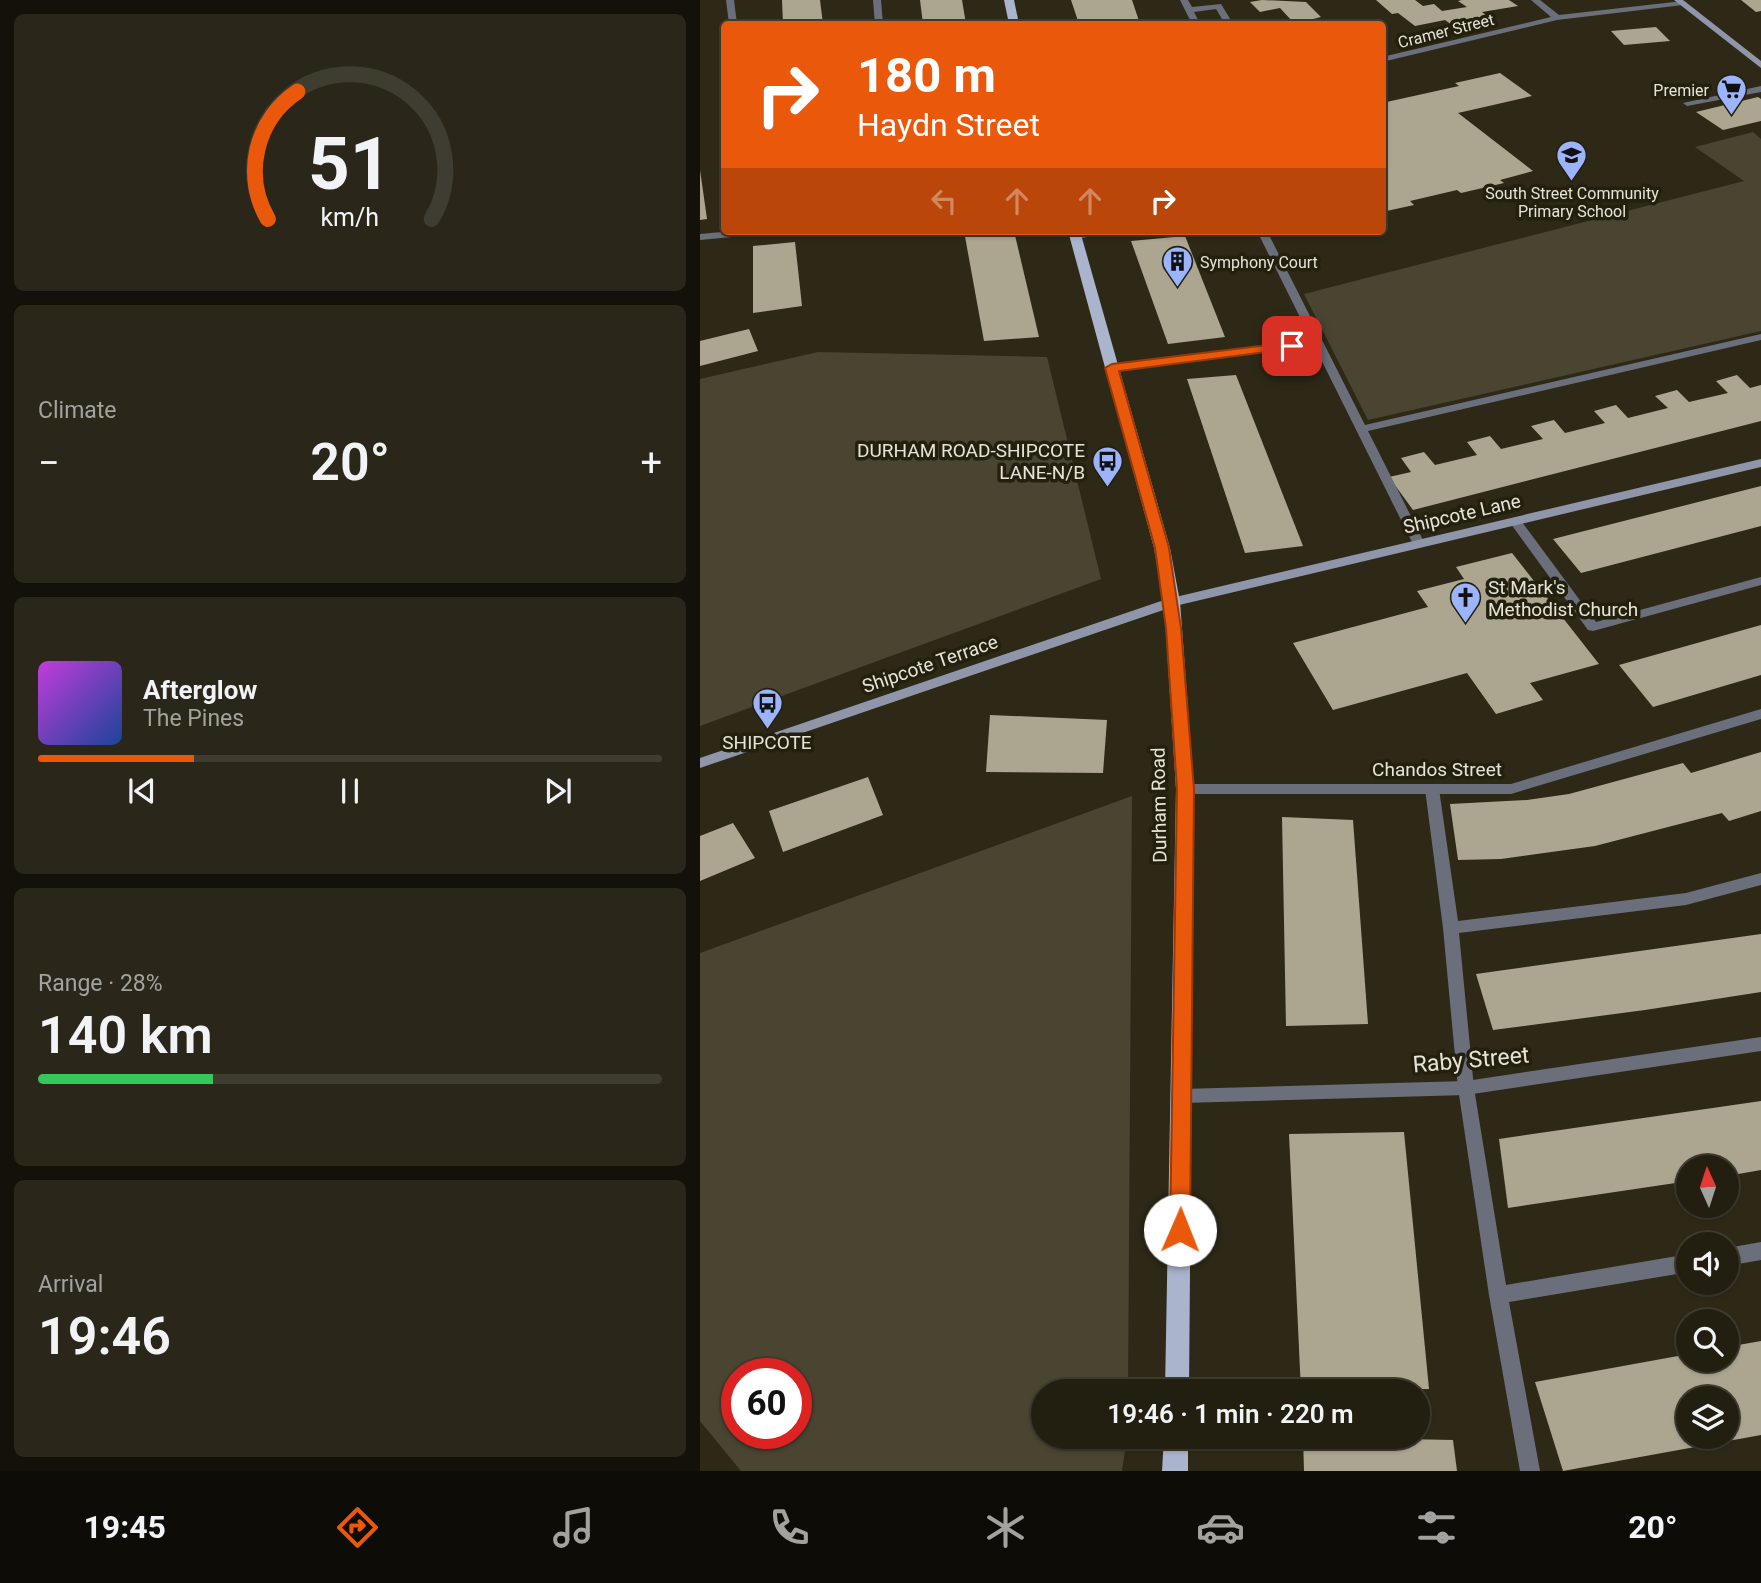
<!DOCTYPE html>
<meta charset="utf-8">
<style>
body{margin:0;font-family:Roboto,sans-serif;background:#2a271a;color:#f1f3f6;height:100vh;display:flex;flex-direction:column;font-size:26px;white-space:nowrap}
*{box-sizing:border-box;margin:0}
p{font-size:23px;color:#a2a29f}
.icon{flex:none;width:38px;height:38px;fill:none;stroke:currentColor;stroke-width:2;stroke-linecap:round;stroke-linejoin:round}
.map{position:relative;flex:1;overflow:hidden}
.details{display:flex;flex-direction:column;gap:14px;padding:14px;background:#131109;width:700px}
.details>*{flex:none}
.hud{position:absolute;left:21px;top:21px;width:665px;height:214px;border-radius:7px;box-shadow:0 2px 5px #0004,0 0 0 2px #3f3d31;background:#ea580c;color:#fff;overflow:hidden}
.needle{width:46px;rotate:357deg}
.controls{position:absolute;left:976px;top:1155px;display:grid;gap:14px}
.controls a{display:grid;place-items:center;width:63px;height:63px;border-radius:50%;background:#221f11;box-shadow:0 2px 5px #0004,0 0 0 2px #3f3d31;font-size:35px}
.speed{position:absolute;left:21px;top:1358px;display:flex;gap:14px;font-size:35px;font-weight:700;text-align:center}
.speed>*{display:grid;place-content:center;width:91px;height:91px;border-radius:50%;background:#221f11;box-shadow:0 2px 5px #0004,0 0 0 2px #3f3d31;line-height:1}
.speed .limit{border:10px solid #d22;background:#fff;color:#111}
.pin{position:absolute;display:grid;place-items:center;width:60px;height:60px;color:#fff;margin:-30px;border-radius:14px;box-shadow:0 4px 10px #0006}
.me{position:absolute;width:77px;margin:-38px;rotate:1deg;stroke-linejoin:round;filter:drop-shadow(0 0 5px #0008)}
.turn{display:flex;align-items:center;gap:24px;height:147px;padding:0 21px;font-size:32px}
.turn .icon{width:91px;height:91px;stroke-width:2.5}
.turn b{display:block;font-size:49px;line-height:60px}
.lanes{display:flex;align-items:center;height:66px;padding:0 21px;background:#0003;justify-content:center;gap:35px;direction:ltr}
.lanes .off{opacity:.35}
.big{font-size:52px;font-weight:600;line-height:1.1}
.details .card{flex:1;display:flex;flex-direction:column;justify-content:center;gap:10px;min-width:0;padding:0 24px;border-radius:10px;background:#2a271a}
.details .dial{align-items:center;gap:0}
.dial svg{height:182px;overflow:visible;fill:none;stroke:#3f3d31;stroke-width:7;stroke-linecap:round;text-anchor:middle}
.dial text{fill:#f1f3f6;stroke:none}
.song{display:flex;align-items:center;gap:21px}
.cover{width:84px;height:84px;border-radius:10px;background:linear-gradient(135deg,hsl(290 70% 55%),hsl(220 70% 35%))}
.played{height:7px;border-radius:4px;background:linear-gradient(90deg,#ea580c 25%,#3f3d31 25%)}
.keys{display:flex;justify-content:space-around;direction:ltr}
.heat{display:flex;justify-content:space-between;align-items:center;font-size:38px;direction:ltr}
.charge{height:10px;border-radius:5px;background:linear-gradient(90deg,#34c759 28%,#3f3d31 0)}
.trip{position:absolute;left:331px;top:1379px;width:399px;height:70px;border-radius:35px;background:#221f11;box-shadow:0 2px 5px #0004,0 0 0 2px #3f3d31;font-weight:600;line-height:70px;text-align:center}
.dock{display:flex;height:112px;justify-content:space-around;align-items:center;background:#0e0c07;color:#a2a29f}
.dock .icon{width:49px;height:49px}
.dock .selected{color:#ea580c}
.dock b{font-size:32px;color:#f1f3f6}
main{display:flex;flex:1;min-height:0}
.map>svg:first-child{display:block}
.green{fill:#4a4531;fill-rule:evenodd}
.building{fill:#aca691;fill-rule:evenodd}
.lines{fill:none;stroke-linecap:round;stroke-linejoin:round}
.lane{fill:#6a6f7b;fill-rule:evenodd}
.street{fill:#6a6f7b;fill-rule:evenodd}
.secondary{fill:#8f96a9;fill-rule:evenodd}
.primary{fill:#abb4cd;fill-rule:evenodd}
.route{fill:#ea580c;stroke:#983908;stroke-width:2}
.labels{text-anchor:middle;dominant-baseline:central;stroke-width:7;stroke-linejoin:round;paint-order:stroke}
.far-street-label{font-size:16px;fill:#e6e3d8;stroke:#24200e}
.far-poi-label{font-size:16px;fill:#e6e3d8;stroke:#24200e;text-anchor:end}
.poi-label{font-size:19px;fill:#e6e3d8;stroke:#24200e;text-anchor:end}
.street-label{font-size:19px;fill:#e6e3d8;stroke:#24200e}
.near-street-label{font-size:23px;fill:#e6e3d8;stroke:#24200e}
</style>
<main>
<section class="details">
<div class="card dial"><svg viewBox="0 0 100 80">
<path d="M14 69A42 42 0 1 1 86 69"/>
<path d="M14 69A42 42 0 0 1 27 13" stroke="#ea580c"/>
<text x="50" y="56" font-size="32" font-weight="700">51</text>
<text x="50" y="72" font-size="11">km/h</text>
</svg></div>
<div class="card"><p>Climate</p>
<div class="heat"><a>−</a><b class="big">20°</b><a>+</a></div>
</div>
<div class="card">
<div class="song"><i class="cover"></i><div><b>Afterglow</b><p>The Pines</p></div></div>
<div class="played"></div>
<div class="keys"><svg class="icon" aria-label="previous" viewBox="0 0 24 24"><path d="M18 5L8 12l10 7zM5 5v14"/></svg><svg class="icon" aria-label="pause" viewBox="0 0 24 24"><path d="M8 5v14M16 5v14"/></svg><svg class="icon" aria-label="next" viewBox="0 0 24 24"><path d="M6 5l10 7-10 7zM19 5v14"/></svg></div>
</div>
<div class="card"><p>Range · 28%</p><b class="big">140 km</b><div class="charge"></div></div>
<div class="card"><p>Arrival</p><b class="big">19:46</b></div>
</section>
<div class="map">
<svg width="1061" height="1471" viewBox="0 0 1061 1471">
<rect width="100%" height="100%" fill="#2e2917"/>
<g class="green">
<polygon points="1053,132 1061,139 1061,331 668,420 604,294 1044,181 995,147"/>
<polygon points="118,352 347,357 401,579 0,726 0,379"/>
<path d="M 432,796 L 428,1391 L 343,1391 L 343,1437 L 427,1437 L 422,1471 L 41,1471 L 0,1421 L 0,953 ZM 37,1374 L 96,1374 L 96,1433 L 37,1433 Z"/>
</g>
<g class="building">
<polygon points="82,0 120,0 123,24 83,24"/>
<polygon points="220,0 262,0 266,24 223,24"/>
<polygon points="371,0 432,0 440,24 379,24"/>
<polygon points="562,0 606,2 621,17 613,19 620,24 584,24 593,22 580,8 560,12 550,2"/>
<polygon points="676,0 715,0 723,6 734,4 742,11 767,7 758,1 762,0 809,0 818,6 782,12 789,18 752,25 745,20 715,26 698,13 692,14"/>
<polygon points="1041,0 1061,0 1061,11 1056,12"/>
<polygon points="956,27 970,41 924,45 911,31"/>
<polygon points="800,73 832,96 758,113 833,171 800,180 804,183 761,193 757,190 710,201 714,205 682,212 682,103 759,86 755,83"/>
<polygon points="1058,97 1061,99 1061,121 1023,130 996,112"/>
<polygon points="0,170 7,219 0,220"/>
<polygon points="264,231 314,231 339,337 284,341"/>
<polygon points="485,236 525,337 468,344 431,241"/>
<polygon points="95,242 102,306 53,313 53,246"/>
<polygon points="49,329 58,351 0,366 0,341"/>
<polygon points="536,375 603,546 545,553 487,379"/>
<polygon points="1037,375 1050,388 1061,385 1061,421 713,510 689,477 711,472 701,458 724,452 735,465 777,455 767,442 790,436 801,449 843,439 831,426 854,420 865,433 905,423 894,411 916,405 928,418 968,408 955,396 977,390 989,402 1028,393 1016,381"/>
<polygon points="1061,486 1061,526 881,573 853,539"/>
<polygon points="812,553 899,664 830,683 843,700 796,714 767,673 633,710 593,643 728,607 717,591 764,579 756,567"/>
<polygon points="1061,625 1061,675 953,707 919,665"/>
<polygon points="290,715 407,720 403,773 286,772"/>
<polygon points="1061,752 1061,811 1029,821 1022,813 895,846 801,859 758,860 750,804 827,800 869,794 983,763 991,773"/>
<polygon points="168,777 183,815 83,852 69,811"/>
<polygon points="582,817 653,820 668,1024 586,1026"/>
<polygon points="33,823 55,858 0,881 0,836"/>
<polygon points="1061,934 1061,992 945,1010 793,1030 776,974"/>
<polygon points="1061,1101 1061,1170 1027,1176 1027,1167 989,1167 989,1181 808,1208 799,1139"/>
<polygon points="704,1132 729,1389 601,1391 589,1134"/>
<path d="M 1061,1341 L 1061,1435 L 863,1471 L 835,1382 L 989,1354 L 989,1360 L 1027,1360 L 1027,1347 ZM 989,1398 L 1027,1398 L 1027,1437 L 989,1437 Z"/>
<polygon points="603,1437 753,1440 757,1471 604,1471"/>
</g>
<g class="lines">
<g class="lane">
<polygon points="173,0 181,0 183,24 175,24"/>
<polygon points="557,231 567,231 665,425 1061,334 1061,340 668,431 725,544 719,548 713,544"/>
<polygon points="815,517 819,518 896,622 1061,577 1061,585 893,631 888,630 811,524 809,521"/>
<polygon points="732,784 737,785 739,789 758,921 986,893 1061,873 1061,885 986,905 759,933 774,1088 806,1285 989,1254 989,1272 809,1302 840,1471 820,1471 789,1295 758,1088 743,928 725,789 727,785"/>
<polygon points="1061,1242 1061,1260 1027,1266 1027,1248"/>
</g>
<g class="street">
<polygon points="26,0 34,0 37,24 29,24"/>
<polygon points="480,0 488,0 492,7 521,4 532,22 525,24 516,9 494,12 500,24 492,24"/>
<polygon points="831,0 840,0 859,15 983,1 987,3 983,5 857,20 682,62 682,57 851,17"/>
<polygon points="1061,86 1061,92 987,106 983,103"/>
<polygon points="33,231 69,231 64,234 0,240 0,234"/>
<polygon points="390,231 409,231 376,240 371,237"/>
<polygon points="618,340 622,341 622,345 412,371 407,368 412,365"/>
<polygon points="1061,709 1061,719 811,794 485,794 480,793 478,789 480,785 485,784 811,784"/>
<polygon points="1061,1037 1061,1051 766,1095 482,1103 476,1101 473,1096 476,1091 482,1089 766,1081"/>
</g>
<g class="secondary">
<polygon points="974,0 983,0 1061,61 1061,68"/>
<polygon points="1061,459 1061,467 475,606 0,768 0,758 467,599"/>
</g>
<g class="primary">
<polygon points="304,0 314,0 319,24 309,24"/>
<polygon points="368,231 380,231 470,548 480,602 494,789 489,1391 465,1391 476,789 464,602 454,548"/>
<polygon points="464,1437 488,1437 488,1471 462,1471"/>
</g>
</g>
<polygon class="route" points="592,342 597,343 597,348 419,371 469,548 481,628 494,789 490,1230 487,1237 480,1240 473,1237 470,1230 477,789 466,628 455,548 405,368 412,364"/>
<defs>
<symbol id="supermarket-pin" viewBox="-11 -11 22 30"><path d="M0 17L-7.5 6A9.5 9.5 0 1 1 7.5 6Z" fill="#9cb4fd" stroke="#24200e"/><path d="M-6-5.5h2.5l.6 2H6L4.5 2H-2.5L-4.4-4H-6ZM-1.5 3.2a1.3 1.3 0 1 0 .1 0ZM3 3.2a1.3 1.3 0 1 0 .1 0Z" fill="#111"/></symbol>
<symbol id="school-pin" viewBox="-11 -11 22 30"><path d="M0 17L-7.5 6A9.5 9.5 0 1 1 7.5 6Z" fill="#9cb4fd" stroke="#24200e"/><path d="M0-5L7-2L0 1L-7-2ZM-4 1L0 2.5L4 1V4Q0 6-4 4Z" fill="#111"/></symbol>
<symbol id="building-pin" viewBox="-11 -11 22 30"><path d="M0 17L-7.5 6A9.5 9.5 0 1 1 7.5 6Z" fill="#9cb4fd" stroke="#24200e"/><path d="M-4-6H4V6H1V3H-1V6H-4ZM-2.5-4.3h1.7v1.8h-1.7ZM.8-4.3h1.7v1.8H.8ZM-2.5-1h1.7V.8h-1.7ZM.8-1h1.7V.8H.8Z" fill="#111"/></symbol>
<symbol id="bus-pin" viewBox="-11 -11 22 30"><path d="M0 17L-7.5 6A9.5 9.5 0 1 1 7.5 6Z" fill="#9cb4fd" stroke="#24200e"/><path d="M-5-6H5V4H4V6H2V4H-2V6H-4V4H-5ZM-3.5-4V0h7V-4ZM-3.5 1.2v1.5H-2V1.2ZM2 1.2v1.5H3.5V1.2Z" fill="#111"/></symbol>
<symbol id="church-pin" viewBox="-11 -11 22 30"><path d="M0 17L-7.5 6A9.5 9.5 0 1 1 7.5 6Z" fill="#9cb4fd" stroke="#24200e"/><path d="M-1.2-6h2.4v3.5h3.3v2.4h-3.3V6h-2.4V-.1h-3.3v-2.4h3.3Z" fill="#111"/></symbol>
</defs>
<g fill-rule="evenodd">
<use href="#supermarket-pin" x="1014" y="72" width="35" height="47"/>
<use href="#school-pin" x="854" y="138" width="35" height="47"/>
<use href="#building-pin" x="460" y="244" width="35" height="47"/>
<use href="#bus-pin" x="390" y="444" width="35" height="47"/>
<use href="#church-pin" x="748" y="580" width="35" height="47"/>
<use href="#bus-pin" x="50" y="686" width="35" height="47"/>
</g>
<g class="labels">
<g class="far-street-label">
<text transform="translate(746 31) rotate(-14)">Cramer Street</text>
</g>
<g class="far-poi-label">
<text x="1009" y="90">Premier</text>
<text x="872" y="193" text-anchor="middle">South Street Community<tspan x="872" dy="18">Primary School</tspan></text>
<text x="500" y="262" text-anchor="start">Symphony Court</text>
</g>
<g class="poi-label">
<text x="385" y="450">DURHAM ROAD-SHIPCOTE<tspan x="385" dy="22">LANE-N/B</tspan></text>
<text x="788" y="587" text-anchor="start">St Mark's<tspan x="788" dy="22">Methodist Church</tspan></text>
<text x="67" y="742" text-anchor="middle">SHIPCOTE</text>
</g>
<g class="street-label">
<text transform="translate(762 514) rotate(-13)">Shipcote Lane</text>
<text transform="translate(230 664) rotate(-19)">Shipcote Terrace</text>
<text x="737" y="769">Chandos Street</text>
<text transform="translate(459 805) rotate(-91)">Durham Road</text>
</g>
<g class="near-street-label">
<text transform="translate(771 1060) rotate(-5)">Raby Street</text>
</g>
</g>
</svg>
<div class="controls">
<a><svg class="needle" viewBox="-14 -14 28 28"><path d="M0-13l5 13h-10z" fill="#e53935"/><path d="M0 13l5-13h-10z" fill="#a2a29f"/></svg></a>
<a><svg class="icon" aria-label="sound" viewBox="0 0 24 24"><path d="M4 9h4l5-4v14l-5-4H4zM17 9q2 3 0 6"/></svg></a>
<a><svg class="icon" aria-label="search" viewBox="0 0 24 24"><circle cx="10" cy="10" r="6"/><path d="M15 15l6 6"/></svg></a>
<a><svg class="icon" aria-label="layers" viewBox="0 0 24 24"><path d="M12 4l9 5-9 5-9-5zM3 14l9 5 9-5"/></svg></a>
</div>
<div class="speed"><div class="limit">60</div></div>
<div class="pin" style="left:592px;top:346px;background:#d93025"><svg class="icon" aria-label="arrive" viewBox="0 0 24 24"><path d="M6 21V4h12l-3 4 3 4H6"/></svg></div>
<svg class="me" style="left:480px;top:1230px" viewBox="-20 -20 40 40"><circle r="19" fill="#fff"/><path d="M0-13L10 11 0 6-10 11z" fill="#ea580c"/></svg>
<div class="trip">19:46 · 1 min · 220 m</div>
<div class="hud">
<div class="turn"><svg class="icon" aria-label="right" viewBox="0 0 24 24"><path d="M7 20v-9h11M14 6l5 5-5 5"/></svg><div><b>180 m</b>Haydn Street</div></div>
<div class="lanes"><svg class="icon off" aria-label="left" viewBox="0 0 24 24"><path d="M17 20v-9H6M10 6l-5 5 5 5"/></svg><svg class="icon off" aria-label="ahead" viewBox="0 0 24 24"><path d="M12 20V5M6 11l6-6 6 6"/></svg><svg class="icon off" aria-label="ahead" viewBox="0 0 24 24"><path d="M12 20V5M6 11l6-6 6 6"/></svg><svg class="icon" aria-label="right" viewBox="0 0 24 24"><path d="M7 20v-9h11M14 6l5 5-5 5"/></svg></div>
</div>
</div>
</main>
<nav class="dock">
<b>19:45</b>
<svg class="icon selected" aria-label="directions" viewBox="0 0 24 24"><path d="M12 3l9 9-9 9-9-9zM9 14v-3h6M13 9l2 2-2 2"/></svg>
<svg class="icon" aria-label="music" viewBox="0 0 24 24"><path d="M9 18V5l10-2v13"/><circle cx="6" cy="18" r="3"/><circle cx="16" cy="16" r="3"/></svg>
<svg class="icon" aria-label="phone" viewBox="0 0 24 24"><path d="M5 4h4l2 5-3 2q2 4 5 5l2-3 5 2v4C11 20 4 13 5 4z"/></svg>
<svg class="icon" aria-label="climate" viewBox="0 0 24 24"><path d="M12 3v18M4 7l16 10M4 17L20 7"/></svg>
<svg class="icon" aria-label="car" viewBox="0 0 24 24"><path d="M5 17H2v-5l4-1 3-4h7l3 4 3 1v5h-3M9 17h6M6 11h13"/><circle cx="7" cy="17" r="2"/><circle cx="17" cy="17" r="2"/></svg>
<svg class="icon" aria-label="filters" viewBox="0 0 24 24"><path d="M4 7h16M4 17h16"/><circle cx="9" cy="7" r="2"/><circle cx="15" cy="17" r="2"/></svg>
<b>20°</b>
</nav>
